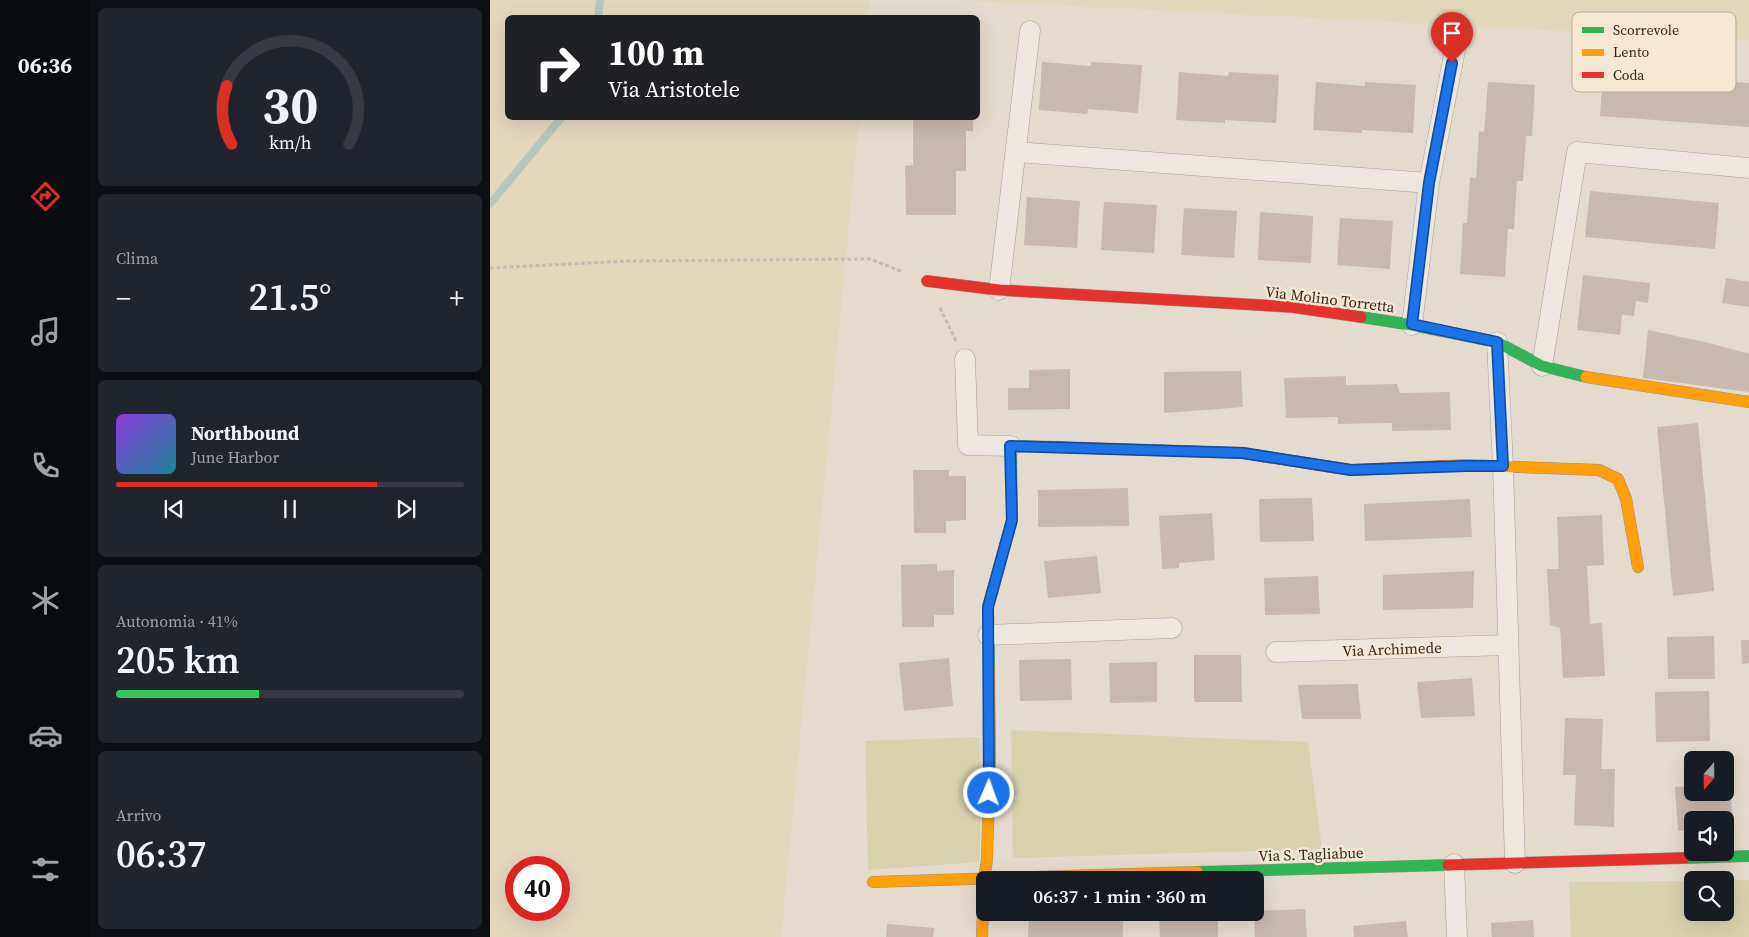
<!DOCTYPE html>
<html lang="it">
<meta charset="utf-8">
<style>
body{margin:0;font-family:"Source Serif 4",serif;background:#20242c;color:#f1f3f6;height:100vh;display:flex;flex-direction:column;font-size:19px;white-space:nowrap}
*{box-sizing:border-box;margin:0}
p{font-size:16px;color:#9ea1a6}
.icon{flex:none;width:28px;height:28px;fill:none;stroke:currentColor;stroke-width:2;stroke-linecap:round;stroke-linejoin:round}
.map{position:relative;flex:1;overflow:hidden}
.panel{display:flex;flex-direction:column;gap:8px;padding:8px;background:#0d0f14;width:400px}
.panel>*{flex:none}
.top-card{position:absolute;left:15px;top:15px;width:475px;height:105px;border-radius:8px;box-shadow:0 5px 20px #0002;background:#202124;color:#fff;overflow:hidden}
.needle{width:32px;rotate:200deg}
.tools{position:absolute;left:1194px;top:751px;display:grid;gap:10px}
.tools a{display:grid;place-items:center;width:50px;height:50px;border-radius:8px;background:#171b24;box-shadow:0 5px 20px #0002;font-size:25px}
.speed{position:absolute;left:15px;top:856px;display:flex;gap:10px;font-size:25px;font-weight:700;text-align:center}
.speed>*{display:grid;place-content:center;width:65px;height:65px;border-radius:50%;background:#171b24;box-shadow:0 5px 20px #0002;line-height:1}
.speed .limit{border:8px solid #d22;background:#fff;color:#111}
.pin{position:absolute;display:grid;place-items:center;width:42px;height:42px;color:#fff;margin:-51px -21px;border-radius:50% 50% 50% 0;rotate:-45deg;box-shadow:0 0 5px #0007}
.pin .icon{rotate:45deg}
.me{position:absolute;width:55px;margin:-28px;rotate:2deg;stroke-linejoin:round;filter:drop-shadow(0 0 4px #0008)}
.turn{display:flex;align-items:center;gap:18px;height:105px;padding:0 20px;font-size:22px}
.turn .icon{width:65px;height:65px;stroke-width:2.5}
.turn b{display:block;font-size:35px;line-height:42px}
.big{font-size:38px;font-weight:600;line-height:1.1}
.panel .widget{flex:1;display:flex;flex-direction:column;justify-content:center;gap:8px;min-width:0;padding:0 18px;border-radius:8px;background:#20242c}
.panel .dial{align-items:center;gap:0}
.dial svg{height:130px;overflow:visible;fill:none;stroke:#363941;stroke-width:7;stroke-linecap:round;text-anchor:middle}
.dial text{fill:#f1f3f6;stroke:none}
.song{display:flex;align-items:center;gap:15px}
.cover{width:60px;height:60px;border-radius:8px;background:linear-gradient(135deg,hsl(270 70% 55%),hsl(190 70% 35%))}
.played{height:5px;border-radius:2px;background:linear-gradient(90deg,#d93025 75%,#363941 75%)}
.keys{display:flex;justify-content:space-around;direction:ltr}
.heat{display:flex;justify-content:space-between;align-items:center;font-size:28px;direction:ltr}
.charge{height:8px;border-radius:4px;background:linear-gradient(90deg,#34c759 41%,#363941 0)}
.trip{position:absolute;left:486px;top:871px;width:288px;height:50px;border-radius:8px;background:#171b24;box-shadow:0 5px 20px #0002;font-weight:600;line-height:50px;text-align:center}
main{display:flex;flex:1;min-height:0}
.tabs{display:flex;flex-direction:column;width:90px;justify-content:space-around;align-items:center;background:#090b0e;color:#9ea1a6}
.tabs .icon{width:35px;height:35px}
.tabs .current{color:#d93025}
.tabs b{font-size:22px;color:#f1f3f6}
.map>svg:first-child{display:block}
.farmland{fill:#e3d7be;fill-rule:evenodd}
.green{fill:#d7d2af}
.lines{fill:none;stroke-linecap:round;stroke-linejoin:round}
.stream{stroke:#b8c8bc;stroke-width:8}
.building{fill:#c8b8ae}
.street-casing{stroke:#a9a096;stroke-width:21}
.fast-casing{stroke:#998f86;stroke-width:12}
.slow-casing{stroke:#998f86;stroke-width:12}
.jam-casing{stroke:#998f86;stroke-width:12}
.path{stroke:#c5bdb5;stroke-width:3;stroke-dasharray:4 2.5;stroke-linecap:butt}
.street{stroke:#ece6df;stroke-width:20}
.fast{stroke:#30b455;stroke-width:11}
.slow{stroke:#ff9f0a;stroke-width:11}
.jam{stroke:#e5322d;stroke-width:11}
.route-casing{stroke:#114b97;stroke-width:12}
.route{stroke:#1a73e8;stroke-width:9}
.labels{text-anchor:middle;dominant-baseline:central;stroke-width:5;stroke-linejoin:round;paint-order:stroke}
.street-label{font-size:15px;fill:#38271e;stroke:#f5e7d3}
.key{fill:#f5e7d3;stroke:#bcad9d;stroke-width:1}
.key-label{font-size:14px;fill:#38271e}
</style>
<main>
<nav class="tabs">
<b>06:36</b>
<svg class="icon current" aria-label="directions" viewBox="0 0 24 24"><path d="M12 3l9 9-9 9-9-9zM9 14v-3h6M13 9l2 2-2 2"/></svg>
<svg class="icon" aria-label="music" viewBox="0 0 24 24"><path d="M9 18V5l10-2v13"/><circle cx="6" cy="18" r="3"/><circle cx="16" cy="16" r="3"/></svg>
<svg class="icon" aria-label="phone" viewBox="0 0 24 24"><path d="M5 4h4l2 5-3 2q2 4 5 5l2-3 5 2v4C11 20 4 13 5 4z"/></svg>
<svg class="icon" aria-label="climate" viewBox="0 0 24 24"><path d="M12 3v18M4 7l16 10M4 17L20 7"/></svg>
<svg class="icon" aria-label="car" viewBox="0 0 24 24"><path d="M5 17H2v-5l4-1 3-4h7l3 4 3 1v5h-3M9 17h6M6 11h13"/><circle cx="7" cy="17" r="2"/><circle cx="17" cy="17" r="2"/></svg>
<svg class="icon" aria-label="filters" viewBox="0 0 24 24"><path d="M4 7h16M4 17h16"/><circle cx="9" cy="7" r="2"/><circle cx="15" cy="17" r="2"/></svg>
</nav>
<section class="panel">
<div class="widget dial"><svg viewBox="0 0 100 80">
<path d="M14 69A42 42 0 1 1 86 69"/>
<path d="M14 69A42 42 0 0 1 11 33" stroke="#d93025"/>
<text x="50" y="56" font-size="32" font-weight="700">30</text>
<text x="50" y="72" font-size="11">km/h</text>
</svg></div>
<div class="widget"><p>Clima</p>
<div class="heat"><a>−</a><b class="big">21.5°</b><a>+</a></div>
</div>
<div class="widget">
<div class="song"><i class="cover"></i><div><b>Northbound</b><p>June Harbor</p></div></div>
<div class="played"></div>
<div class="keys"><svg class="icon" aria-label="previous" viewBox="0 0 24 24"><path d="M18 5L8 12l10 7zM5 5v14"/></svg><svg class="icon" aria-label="pause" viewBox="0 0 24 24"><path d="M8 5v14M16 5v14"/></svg><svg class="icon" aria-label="next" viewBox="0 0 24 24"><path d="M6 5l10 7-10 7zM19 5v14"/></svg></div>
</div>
<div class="widget"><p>Autonomia · 41%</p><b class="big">205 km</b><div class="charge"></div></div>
<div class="widget"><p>Arrivo</p><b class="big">06:37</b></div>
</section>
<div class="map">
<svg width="1259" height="937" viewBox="0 0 1259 937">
<rect width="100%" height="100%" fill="#e4dacd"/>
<g class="farmland">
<path d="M 0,0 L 380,0 L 378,18 L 18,18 L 18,118 L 369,118 L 291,937 L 0,937 ZM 26,868 L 69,868 L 69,910 L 26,910 Z"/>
<polygon points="465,0 1259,0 1259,40"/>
</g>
<g class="green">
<polygon points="521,730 818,742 832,849 523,858"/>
<polygon points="490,737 490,862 378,870 375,741"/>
<polygon points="1235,880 1259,880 1259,937 1081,937 1079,882 1202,881 1202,912 1235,912"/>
</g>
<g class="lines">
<g class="stream">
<polyline points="108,18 110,0"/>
<polyline points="0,204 71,118"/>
</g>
</g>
<g class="building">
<polygon points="552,62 601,66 601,62 652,65 648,113 598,109 597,114 549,110"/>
<polygon points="689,72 738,76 739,72 789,75 786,123 735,120 735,123 686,120"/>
<polygon points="1113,73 1259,83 1259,127 1110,116"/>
<polygon points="826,82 875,86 875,82 926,85 923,133 872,130 872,133 823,130"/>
<polygon points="998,82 1045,85 1042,136 1036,136 1033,181 1027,181 1024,229 1018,229 1015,277 970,274 973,223 977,223 980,177 986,178 989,131 994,132"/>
<polygon points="430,118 483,118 483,131 476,131 476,171 466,171 466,215 416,215 415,166 423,165 423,120 430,120"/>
<polygon points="1100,191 1229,203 1225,249 1095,237"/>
<polygon points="537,197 590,201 587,248 534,245"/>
<polygon points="614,202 667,205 664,253 611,250"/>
<polygon points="694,208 747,211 744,258 691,255"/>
<polygon points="770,212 823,216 821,263 768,260"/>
<polygon points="850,218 903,221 900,269 847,265"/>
<polygon points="1093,275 1160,283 1158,303 1146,301 1144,316 1132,315 1130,335 1087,330"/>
<polygon points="1236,278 1259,282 1259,307 1232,303"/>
<polygon points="1158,330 1219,343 1259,354 1259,392 1153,378"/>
<polygon points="580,369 580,409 518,410 518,388 539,388 539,370"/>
<polygon points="751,371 753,407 674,413 674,372"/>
<polygon points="856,376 856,385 907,384 910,393 960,392 961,430 902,431 902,423 848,424 848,417 796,418 794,378"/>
<polygon points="1208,423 1224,591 1183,596 1167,427"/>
<polygon points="423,470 459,470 459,476 476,476 476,520 456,521 456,533 424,533"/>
<polygon points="638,488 639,526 548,527 548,490"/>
<polygon points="822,498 824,541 770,542 769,499"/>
<polygon points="980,499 982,537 875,541 874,504"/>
<polygon points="722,513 725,560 689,563 689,568 672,569 669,516"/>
<polygon points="1112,515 1114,565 1097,566 1100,624 1112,623 1115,676 1073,678 1070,628 1060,625 1057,569 1069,569 1067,517"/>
<polygon points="607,556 611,593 558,598 554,561"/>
<polygon points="447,564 447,571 464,570 464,615 444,615 444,627 412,627 411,565"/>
<polygon points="984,571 983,608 893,610 893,575"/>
<polygon points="828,576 830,614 775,615 774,578"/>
<polygon points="1224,636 1225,679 1178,679 1177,637"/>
<polygon points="1251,640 1259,640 1259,663 1252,664"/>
<polygon points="704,655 751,655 752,702 704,702"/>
<polygon points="459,658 463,706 414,711 409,663"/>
<polygon points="581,659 582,700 530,701 529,660"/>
<polygon points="667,662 667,702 620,703 619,663"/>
<polygon points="982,678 985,716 931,718 927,682"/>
<polygon points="868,684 871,719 812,719 808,685"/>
<polygon points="1219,691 1220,741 1166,742 1165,692"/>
<polygon points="1075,718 1113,719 1111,769 1125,769 1124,827 1084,825 1086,775 1073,775"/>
<polygon points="1235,783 1240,783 1243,827 1235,828 1235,820 1202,820 1202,830 1188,831 1185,787 1202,786 1202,792 1235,792"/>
<polygon points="815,909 817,937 765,937 764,912 765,911"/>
<polygon points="539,912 633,912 633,937 538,937"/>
<polygon points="669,912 728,912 728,937 670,937"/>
<polygon points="1043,920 1044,937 1002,937 1001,923"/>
<polygon points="916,921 918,937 864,937 863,926"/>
<polygon points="397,924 444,928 443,937 396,937"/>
</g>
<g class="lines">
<defs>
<g id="street">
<polyline points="526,152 939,183"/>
<polyline points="509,290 540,31"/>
<polyline points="922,325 939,183 966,45"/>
<polyline points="1007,342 1013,466 1025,863"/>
<polyline points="475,359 478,445 521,446"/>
<polyline points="1052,366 1087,152 1259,168"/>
<polyline points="498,635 682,628"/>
<polyline points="786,652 1018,645"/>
<polyline points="964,864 967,937"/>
</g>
<g id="fast">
<polyline points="871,317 922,325 1007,342 1052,366 1096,377"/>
<polyline points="499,666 498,607 522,520 521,446 568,447"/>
<polyline points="1194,858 1259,856"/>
<polyline points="707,872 958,865"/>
</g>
<g id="slow">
<polyline points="1096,377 1259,402"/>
<polyline points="953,466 976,465 1109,470 1128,479 1136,499 1148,567"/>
<polyline points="383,882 707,872"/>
<polyline points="492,937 494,879 497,860 500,759 499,666"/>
</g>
<g id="jam">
<polyline points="437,281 509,290 802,307 871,317"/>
<polyline points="568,447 753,453 861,470 953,466"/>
<polyline points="958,865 1194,858"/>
</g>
</defs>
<use href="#street" class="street-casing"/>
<use href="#fast" class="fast-casing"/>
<use href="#slow" class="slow-casing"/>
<use href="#jam" class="jam-casing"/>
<g class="path">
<polyline points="0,268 137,261 380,259 413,272"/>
<polyline points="450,308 466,341"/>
</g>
<use href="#street" class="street"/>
<use href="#fast" class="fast"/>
<use href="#slow" class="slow"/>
<use href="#jam" class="jam"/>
</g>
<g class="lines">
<defs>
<polyline id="route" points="499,793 498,607 522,520 520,446 753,453 861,470 976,466 1013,466 1007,342 922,324 939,183 962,63"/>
</defs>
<use href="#route" class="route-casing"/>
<use href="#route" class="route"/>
</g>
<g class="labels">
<g class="street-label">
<text transform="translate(840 299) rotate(7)">Via Molino Torretta</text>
<text transform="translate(902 649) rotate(-2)">Via Archimede</text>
<text transform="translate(821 854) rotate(-2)">Via S. Tagliabue</text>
</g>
</g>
<rect x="1082" y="12" width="164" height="80" rx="8" class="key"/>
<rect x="1092" y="27" width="22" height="6" fill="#30b455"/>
<rect x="1092" y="49" width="22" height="7" fill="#ff9f0a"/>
<rect x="1092" y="72" width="22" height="6" fill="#e5322d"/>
<g class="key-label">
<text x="1123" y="35">Scorrevole</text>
<text x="1123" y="57">Lento</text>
<text x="1123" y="80">Coda</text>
</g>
</svg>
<div class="tools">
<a><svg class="needle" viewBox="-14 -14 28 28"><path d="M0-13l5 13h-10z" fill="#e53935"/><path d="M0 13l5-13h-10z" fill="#9ea1a6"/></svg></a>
<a><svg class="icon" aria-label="sound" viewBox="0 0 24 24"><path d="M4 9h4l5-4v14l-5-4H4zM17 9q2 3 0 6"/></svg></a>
<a><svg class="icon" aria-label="search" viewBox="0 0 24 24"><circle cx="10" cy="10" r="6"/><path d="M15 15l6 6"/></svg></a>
</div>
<div class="speed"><div class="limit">40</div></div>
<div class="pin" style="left:962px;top:63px;background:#d93025"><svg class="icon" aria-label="arrive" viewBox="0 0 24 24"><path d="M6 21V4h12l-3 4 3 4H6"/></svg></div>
<svg class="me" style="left:499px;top:793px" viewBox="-20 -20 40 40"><circle r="17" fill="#1a73e8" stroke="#fff" stroke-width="3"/><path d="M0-11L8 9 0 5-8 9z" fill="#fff"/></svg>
<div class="trip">06:37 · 1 min · 360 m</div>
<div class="top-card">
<div class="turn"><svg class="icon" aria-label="right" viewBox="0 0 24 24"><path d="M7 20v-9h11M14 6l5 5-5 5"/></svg><div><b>100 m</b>Via Aristotele</div></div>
</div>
</div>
</main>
